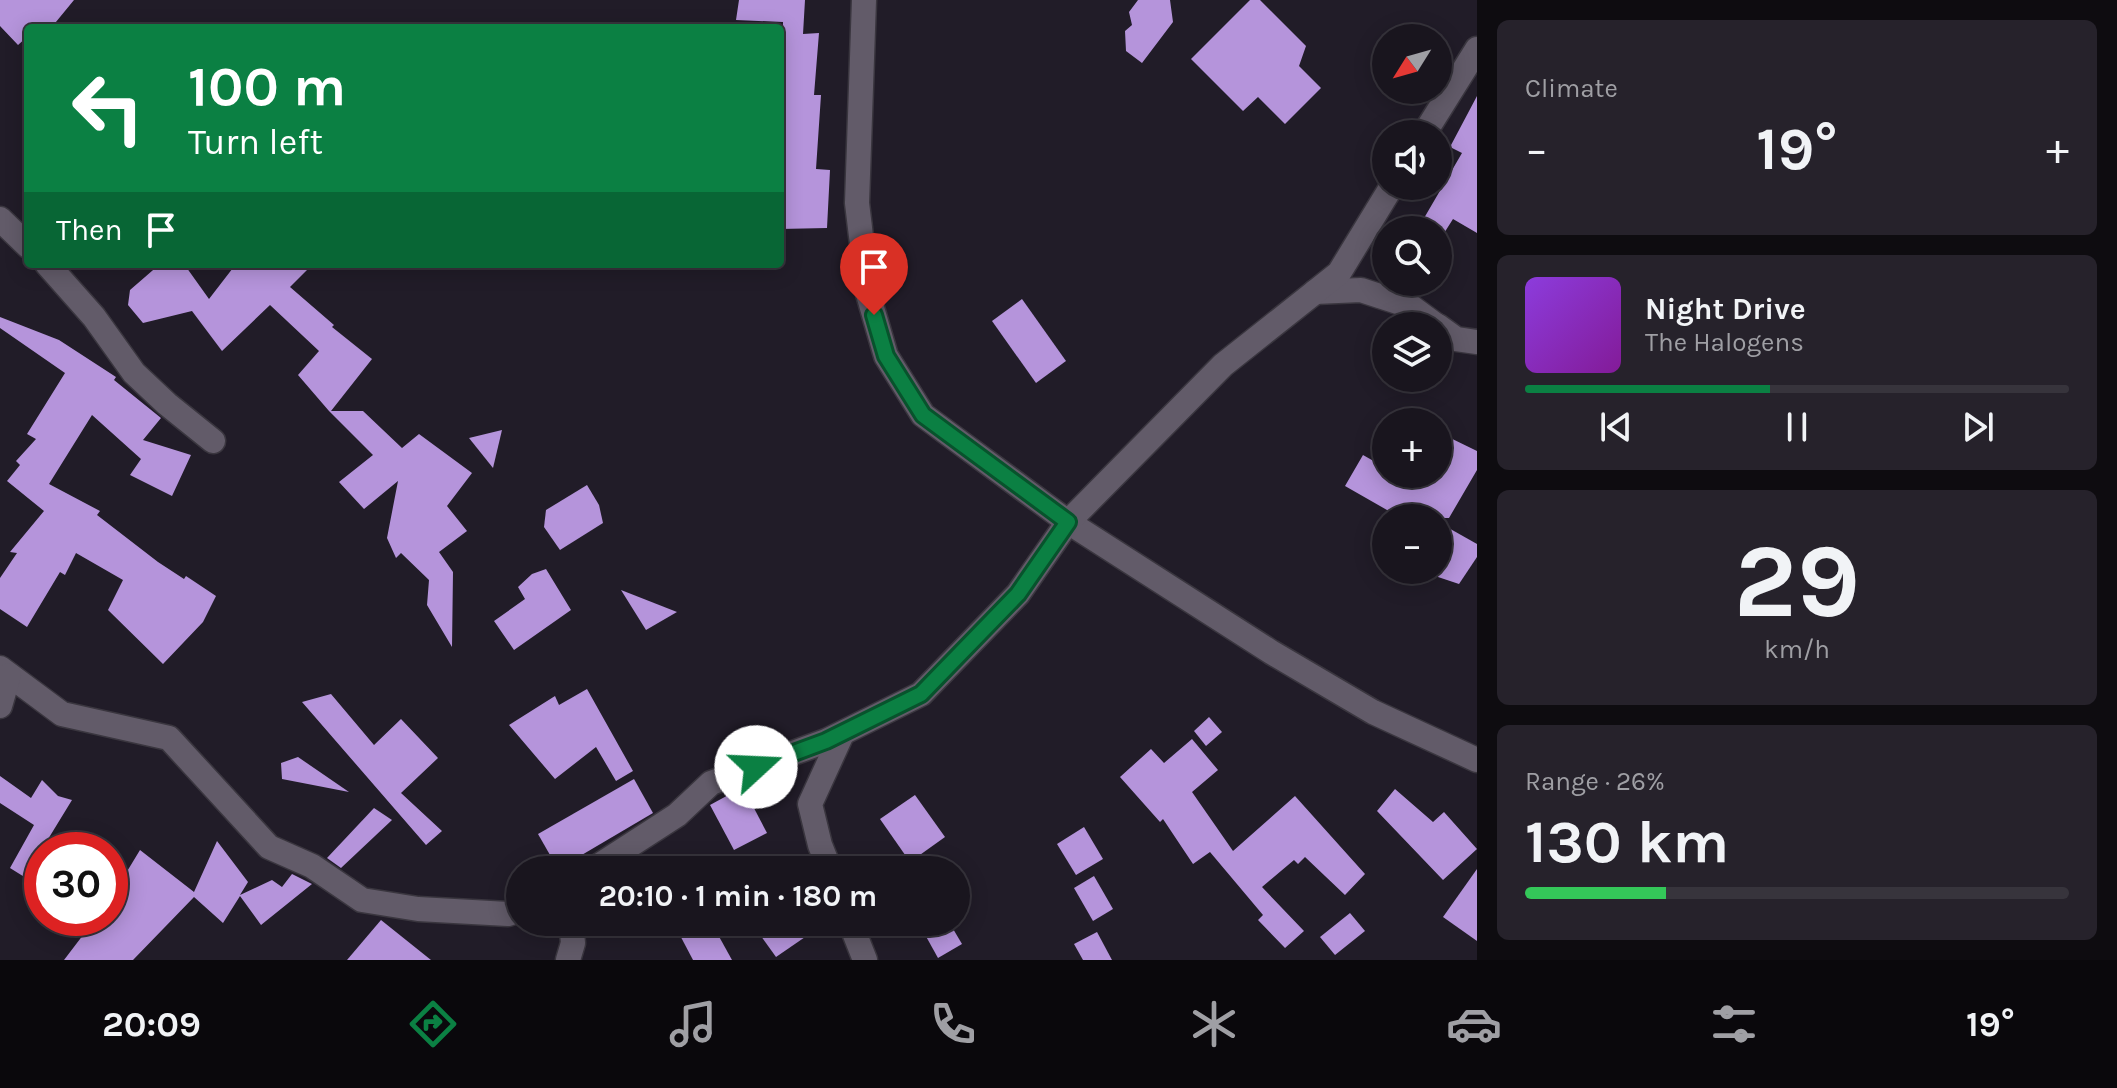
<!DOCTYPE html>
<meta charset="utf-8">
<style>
body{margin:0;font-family:Karla,sans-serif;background:#26222b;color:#f1f3f6;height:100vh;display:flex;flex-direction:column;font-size:30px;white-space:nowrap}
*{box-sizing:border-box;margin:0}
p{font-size:26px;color:#9f9fa4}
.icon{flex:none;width:44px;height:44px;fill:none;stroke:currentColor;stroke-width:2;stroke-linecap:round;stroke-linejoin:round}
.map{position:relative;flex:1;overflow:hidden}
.sheet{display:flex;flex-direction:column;gap:20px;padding:20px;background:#0e0c10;width:640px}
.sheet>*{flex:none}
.guide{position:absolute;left:24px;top:24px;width:760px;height:244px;border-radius:8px;box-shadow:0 4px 20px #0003,0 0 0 2px #37343c;background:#0b8043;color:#fff;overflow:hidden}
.needle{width:52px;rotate:233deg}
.buttons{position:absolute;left:1372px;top:24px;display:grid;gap:16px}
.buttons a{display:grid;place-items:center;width:80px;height:80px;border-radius:50%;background:#19151e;box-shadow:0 4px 20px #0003,0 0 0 2px #37343c;font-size:40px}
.speed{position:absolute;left:24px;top:832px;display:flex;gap:16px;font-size:40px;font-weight:700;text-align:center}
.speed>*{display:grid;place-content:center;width:104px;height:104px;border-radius:50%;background:#19151e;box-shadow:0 4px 20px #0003,0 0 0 2px #37343c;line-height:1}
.speed .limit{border:12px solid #d22;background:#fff;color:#111}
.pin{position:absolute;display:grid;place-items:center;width:68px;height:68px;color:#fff;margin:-82px -34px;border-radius:50% 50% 50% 0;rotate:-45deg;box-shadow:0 0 8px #0007}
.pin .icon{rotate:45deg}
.me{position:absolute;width:88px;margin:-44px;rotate:70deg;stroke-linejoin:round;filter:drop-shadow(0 0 6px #0008)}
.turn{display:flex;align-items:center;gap:28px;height:168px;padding:0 32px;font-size:36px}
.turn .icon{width:104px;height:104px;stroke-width:2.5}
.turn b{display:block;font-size:56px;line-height:68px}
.then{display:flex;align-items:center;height:76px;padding:0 32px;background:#0003;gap:16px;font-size:30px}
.big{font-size:60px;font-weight:700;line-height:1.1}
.sheet .widget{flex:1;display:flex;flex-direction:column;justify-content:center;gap:12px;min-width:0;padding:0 28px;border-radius:12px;background:#26222b}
.sheet .dial{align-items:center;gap:0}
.dial b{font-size:104px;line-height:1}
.song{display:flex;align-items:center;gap:24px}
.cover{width:96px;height:96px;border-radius:12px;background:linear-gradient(135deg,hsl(270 70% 55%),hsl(290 70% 35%))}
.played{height:8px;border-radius:4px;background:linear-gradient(90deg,#0b8043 45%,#37343c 45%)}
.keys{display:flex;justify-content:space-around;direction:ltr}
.heat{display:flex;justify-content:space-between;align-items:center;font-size:44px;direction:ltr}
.charge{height:12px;border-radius:6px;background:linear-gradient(90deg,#34c759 26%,#37343c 0)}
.trip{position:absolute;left:506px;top:856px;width:464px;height:80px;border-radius:40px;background:#19151e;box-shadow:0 4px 20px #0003,0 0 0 2px #37343c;font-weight:700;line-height:80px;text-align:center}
.tabs{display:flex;height:128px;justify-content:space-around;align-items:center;background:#0a080c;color:#9f9fa4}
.tabs .icon{width:56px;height:56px}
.tabs .active{color:#0b8043}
.tabs b{font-size:36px;color:#f1f3f6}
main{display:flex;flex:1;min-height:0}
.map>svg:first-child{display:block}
.building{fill:#b594db}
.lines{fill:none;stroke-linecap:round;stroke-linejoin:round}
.minor-casing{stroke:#3a363f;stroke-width:27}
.minor{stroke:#625b69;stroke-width:24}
.route-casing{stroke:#07532c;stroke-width:20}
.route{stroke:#0b8043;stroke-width:14}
</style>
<main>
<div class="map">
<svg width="1477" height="960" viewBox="0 0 1477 960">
<rect width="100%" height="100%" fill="#211c28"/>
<g class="building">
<polygon points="0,0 74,0 51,28 28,28 28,36 18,45 0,26"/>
<polygon points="739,0 805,0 803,34 819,33 814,95 821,95 816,169 830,170 827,228 780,229 780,92 782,93 783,22 736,20"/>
<polygon points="1138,0 1170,0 1173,22 1142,63 1126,51 1125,31 1132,25 1129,12"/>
<polygon points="1250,0 1260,0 1306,46 1299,66 1321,88 1285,124 1258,97 1243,111 1191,59"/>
<polygon points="1477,96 1477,233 1453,219 1441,238 1438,236 1438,230 1428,230 1420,225 1462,153 1450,147"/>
<polygon points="160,264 184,264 209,299 236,264 313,264 290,287 334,325 332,327 372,359 331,411 363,411 402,448 419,434 472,473 447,506 467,531 439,552 453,572 452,647 427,605 429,580 401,553 396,558 387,538 398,481 364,509 339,482 373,455 329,411 298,375 319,351 270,305 222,351 192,311 143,323 128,305 130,290"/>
<polygon points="1022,299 1066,361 1036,383 992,321"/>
<polygon points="0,317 59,340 116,377 114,380 161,418 143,440 191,455 172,496 130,475 141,459 92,415 49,484 100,511 97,515 158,562 184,579 186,576 216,596 203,622 163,664 108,610 123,580 76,553 65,575 60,572 27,627 0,609 0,578 17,553 10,552 44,511 7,481 20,465 16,461 36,439 27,434 65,373 0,328"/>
<polygon points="502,430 493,468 469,438"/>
<polygon points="1438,432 1477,451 1477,470 1449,518 1401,518 1345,486 1363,455 1386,468 1386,474 1438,474"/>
<polygon points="587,485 599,505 603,523 560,550 544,527 546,510"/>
<polygon points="1438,522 1477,544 1477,557 1459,584 1438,577"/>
<polygon points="546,569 571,610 514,650 494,621 525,599 518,587 532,574"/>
<polygon points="621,590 677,612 646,630"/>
<polygon points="587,689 633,771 616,781 596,747 555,779 509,725 555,696 559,705"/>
<polygon points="331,694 374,745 401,719 438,758 401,793 442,831 426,845 302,702"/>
<polygon points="1209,717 1222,732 1206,746 1194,731"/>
<polygon points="1192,739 1218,770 1192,792 1233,851 1295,796 1365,874 1345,895 1305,857 1298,864 1294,860 1262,887 1304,931 1285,948 1258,920 1263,915 1210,852 1193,864 1163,819 1160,822 1120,777 1151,749 1164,763"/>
<polygon points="298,757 349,792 282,779 281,763"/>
<polygon points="0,776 31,798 42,780 58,796 72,800 42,849 42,888 10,868 34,825 0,803"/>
<polygon points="634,779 653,813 558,869 538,834"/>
<polygon points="743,787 767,833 734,850 710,805"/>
<polygon points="1395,789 1433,822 1444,812 1477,849 1443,880 1377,811"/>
<polygon points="915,795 945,837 910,862 880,819"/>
<polygon points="374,808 392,820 341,868 327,858"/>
<polygon points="1084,827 1103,859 1076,875 1057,844"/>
<polygon points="217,841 248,882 240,895 272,880 282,887 292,874 312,884 261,925 240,896 223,923 194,897 133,960 64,960 96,918 110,918 110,900 125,880 123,878 140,850 194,892"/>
<polygon points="1477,869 1477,941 1443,917"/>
<polygon points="1094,876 1113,909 1093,921 1074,888"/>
<polygon points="1350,913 1365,931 1335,955 1320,937"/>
<polygon points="381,920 431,960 347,960"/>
<polygon points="673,922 711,922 732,960 693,960"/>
<polygon points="751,922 827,922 776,957"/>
<polygon points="918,922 949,922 962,944 938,958"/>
<polygon points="1097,932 1112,960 1083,960 1074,944"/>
</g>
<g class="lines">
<defs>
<g id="minor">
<polyline points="864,0 857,203 868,294 886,356 923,415 1068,522 1271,652 1373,712 1477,760"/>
<polyline points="1424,134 1477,49"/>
<polyline points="0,219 28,246"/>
<polyline points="47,264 94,317 134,373 167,404 213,441"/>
<polyline points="1315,292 1361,290 1410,306 1437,326"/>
<polyline points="1438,326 1456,339 1477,342"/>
<polyline points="0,668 62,714 169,738 269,847 312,866 362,900 418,909 508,914 520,910"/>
<polyline points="0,706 9,675"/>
<polyline points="592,870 677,815 711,783 826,741 921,694 1018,594 1068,522 1223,365 1339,273 1392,186"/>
<polyline points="830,870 820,845 810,804 842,734"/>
<polyline points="850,922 865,960"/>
<polyline points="568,960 573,943 571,922"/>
</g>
</defs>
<use href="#minor" class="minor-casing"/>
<use href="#minor" class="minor"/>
</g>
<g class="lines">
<defs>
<polyline id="route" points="756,767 826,741 921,694 1018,594 1068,522 923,415 886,356 874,315"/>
</defs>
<use href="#route" class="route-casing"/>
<use href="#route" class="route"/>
</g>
</svg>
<div class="buttons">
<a><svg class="needle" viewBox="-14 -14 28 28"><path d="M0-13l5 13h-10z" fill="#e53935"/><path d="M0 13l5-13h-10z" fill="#9f9fa4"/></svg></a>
<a><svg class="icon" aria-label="sound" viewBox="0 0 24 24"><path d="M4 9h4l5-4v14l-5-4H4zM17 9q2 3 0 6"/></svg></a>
<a><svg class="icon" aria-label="search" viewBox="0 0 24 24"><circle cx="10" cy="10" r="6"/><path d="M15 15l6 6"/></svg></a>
<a><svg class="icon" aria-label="layers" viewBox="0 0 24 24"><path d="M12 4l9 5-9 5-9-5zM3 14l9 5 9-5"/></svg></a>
<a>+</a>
<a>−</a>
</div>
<div class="speed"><div class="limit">30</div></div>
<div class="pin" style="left:874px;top:315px;background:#d93025"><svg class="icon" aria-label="arrive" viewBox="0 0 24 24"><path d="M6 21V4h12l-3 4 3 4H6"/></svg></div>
<svg class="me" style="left:756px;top:767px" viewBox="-20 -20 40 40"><circle r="19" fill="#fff"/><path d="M0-13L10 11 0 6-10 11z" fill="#0b8043"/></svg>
<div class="trip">20:10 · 1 min · 180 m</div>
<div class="guide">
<div class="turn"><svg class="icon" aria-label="left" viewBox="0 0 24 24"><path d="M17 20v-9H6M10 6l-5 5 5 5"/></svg><div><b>100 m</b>Turn left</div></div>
<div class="then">Then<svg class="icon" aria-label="arrive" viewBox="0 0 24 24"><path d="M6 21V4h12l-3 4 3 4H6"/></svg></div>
</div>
</div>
<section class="sheet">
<div class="widget"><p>Climate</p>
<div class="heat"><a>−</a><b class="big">19°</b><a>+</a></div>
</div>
<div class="widget">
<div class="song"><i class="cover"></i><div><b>Night Drive</b><p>The Halogens</p></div></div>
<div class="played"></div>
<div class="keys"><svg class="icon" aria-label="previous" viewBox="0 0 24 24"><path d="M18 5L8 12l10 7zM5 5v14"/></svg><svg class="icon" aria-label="pause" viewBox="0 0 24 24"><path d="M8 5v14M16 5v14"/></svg><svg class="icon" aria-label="next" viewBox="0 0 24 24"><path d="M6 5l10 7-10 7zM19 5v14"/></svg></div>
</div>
<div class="widget dial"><b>29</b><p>km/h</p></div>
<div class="widget"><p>Range · 26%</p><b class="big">130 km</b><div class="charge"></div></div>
</section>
</main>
<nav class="tabs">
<b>20:09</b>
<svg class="icon active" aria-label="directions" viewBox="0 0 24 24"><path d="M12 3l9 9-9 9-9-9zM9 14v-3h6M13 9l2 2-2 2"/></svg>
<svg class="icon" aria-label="music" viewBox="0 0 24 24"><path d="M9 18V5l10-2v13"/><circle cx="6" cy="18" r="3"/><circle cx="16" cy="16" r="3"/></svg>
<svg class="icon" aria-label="phone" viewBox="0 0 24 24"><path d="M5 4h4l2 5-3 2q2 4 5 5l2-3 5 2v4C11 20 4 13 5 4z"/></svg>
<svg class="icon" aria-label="climate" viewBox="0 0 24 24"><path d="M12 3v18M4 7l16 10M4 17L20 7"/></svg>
<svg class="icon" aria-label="car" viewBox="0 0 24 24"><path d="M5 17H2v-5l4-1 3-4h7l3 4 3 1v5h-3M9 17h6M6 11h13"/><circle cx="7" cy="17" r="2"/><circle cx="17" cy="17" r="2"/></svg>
<svg class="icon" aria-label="filters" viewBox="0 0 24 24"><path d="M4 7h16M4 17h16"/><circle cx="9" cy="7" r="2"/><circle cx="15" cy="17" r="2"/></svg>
<b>19°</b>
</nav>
